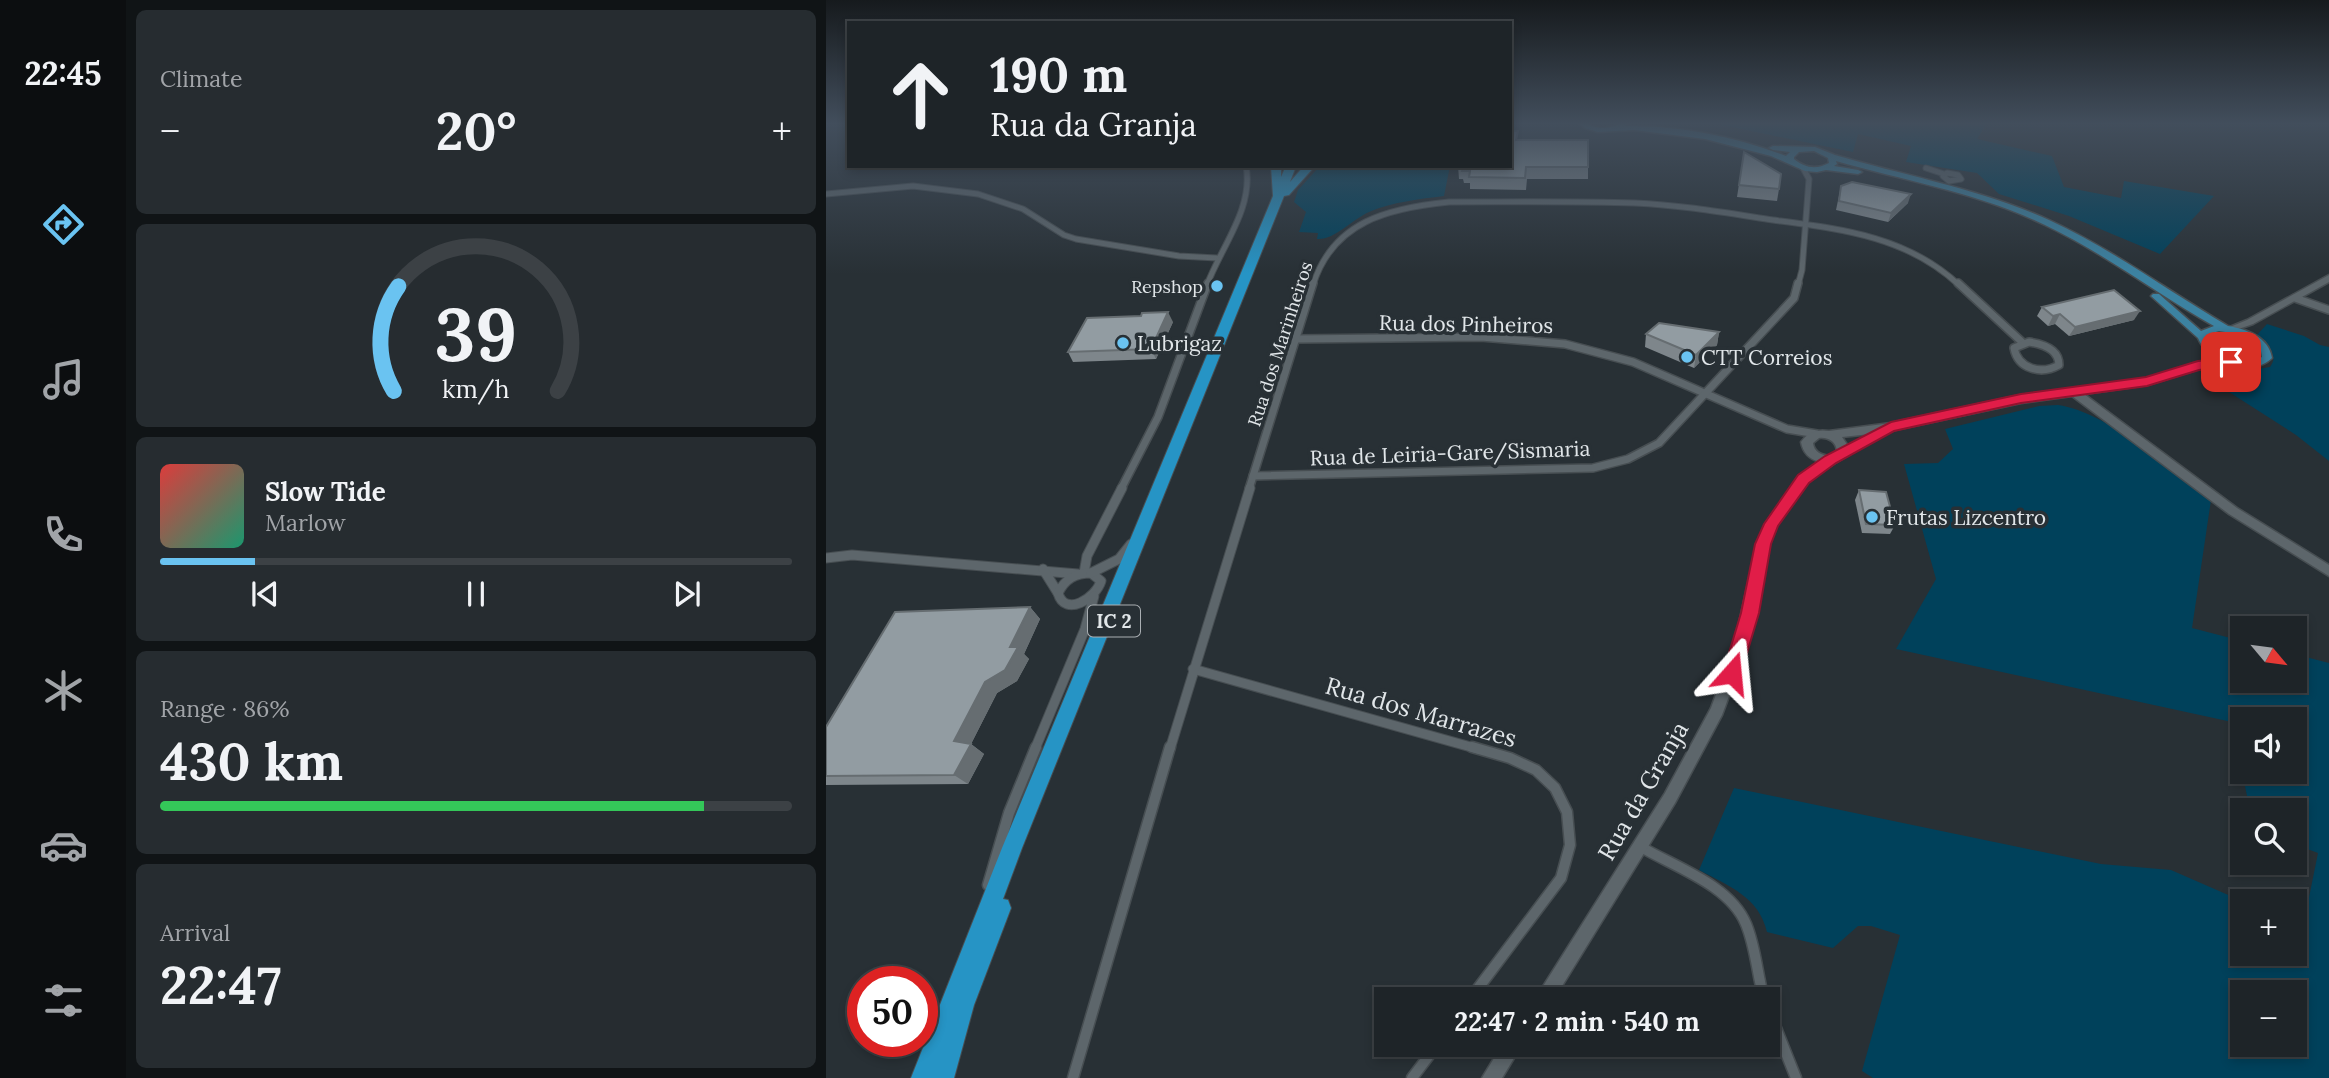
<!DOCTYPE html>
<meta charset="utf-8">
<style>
body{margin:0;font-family:Lora,serif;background:#262c30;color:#f1f3f6;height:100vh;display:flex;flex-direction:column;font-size:26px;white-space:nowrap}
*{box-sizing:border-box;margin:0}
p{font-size:23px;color:#a1a4a8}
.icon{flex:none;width:38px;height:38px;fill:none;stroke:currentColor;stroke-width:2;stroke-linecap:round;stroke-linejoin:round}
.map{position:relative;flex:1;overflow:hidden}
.side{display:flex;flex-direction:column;gap:10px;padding:10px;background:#101416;width:700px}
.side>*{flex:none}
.banner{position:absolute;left:21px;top:21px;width:665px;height:147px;border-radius:0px;box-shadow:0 4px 10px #0003,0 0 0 2px #3c4145;background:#1e2428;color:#f1f3f6;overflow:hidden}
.needle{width:46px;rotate:119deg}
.fabs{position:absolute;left:1404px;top:616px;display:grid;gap:14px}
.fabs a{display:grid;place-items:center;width:77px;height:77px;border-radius:0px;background:#1e2428;box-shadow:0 4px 10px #0003,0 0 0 2px #3c4145;font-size:35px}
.speed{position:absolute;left:21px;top:966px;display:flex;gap:14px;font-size:35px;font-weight:700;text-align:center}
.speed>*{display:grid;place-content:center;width:91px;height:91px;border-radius:50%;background:#1e2428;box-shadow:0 4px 10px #0003,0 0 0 2px #3c4145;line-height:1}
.speed .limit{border:10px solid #d22;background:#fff;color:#111}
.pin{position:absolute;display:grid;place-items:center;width:60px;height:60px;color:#fff;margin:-30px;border-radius:14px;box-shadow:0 4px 10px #0006}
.me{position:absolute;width:77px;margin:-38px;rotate:18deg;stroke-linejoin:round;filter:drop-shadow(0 0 5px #0008)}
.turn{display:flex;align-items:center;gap:24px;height:147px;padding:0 28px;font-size:32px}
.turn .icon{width:91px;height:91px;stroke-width:2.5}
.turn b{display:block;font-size:49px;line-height:60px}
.big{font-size:52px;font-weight:700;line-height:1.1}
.side .card{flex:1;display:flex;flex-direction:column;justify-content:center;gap:10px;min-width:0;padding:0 24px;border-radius:10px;background:#262c30}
.side .dial{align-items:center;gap:0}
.dial svg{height:182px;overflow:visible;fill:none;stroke:#3c4145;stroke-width:7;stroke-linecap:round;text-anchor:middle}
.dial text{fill:#f1f3f6;stroke:none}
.song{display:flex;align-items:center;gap:21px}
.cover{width:84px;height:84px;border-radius:10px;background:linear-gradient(135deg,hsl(0 70% 55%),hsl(160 70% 35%))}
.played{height:7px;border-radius:4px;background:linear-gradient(90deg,#6ac3f1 15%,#3c4145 15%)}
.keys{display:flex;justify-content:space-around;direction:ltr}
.heat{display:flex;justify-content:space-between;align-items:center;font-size:38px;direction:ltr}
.charge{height:10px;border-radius:5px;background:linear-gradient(90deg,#34c759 86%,#3c4145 0)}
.trip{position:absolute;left:548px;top:987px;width:406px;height:70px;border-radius:0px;background:#1e2428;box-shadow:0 4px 10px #0003,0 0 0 2px #3c4145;font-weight:700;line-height:70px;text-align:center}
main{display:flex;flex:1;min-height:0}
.tab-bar{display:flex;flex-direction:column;width:126px;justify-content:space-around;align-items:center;background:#0c0e10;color:#a1a4a8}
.tab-bar .icon{width:49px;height:49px}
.tab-bar .current{color:#6ac3f1}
.tab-bar b{font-size:32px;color:#f1f3f6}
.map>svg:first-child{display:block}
.green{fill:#00415b;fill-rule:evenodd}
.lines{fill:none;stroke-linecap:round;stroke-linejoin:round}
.street-far3-casing{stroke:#474e52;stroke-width:7}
.street-far2-casing{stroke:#474e52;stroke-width:10}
.street-far1-casing{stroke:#474e52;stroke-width:11}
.street-casing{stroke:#474e52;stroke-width:13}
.secondary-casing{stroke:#474e52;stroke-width:3}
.primary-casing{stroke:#474e52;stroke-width:3}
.highway-casing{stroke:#474e52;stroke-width:2}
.street-far3{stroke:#5d666b;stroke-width:5}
.street-far2{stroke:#5d666b;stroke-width:7}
.street-far1{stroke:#5d666b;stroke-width:9}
.street{stroke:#5d666b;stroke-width:10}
.secondary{fill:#5d666b;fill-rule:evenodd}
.primary{fill:#3c82a1;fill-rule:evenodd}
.highway{fill:#2694c5;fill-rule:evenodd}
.wall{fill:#7e868b}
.shaded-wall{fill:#666d71}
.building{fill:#929ca2;stroke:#666d71;stroke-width:2}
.route{fill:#e11d48;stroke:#92132f;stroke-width:2}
.poi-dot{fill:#6ac3f1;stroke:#283035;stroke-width:2.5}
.labels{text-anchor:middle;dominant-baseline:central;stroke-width:7;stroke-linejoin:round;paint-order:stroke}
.far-poi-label{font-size:18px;fill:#e1e6e9;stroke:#283035;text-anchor:end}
.far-street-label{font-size:18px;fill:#e1e6e9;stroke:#283035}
.shield{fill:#283035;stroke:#aaafb3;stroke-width:2}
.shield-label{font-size:19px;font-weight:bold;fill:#e1e6e9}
.street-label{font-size:21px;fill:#e1e6e9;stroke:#283035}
.poi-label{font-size:21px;fill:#e1e6e9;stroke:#283035;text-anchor:start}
.near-street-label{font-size:24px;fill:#e1e6e9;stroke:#283035}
</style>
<main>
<nav class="tab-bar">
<b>22:45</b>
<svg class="icon current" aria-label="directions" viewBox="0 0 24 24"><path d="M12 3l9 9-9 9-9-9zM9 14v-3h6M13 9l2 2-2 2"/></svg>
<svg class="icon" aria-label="music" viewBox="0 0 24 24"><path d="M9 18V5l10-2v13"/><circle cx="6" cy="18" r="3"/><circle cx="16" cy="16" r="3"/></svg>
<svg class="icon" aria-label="phone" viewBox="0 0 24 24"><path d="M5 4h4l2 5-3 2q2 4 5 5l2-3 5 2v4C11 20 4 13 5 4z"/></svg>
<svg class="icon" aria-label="climate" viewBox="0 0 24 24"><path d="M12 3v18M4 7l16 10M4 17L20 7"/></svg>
<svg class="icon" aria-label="car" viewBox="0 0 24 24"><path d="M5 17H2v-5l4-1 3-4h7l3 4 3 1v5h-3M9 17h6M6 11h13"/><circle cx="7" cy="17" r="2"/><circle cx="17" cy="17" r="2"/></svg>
<svg class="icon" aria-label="filters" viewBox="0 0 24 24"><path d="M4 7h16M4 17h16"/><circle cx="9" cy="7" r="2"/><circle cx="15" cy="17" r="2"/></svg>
</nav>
<section class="side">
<div class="card"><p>Climate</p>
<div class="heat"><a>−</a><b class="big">20°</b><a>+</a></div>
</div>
<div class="card dial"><svg viewBox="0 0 100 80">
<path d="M14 69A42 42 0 1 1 86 69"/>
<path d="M14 69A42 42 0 0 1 16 23" stroke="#6ac3f1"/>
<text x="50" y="56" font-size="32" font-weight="700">39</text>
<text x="50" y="72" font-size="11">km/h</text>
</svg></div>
<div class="card">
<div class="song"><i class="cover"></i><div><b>Slow Tide</b><p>Marlow</p></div></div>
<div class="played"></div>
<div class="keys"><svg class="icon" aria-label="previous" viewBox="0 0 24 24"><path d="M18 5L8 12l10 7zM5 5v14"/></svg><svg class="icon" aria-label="pause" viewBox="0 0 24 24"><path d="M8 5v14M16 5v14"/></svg><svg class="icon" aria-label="next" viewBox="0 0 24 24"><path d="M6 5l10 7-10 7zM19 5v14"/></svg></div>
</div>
<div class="card"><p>Range · 86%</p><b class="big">430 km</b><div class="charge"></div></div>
<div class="card"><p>Arrival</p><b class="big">22:47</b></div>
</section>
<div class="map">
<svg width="1503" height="1078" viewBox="0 0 1503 1078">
<rect width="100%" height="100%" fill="#283035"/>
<g class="green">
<polygon points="887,123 1161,123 1151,139 1226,156 1238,187 1295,198 1298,181 1388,196 1334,254 1243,216 1173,194 1151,173 1080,162 1085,146 1032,134 1027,152"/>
<path d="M 494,166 L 624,166 L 618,196 C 594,199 566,202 543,212 C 525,220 509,240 491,239 L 492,233 L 473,232 L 480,212 L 468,202 L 472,190 Z"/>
<path d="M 1441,324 L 1478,336 L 1494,345 L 1503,347 L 1503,461 L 1470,435 L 1378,376 L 1403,366 L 1426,370 L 1444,367 C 1454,354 1440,344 1430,336 Z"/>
<path d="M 1232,405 C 1282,412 1344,469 1385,500 L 1366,628 L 1416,641 L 1416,681 L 1468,681 L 1468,654 L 1503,663 L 1503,1078 L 1047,1078 L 1036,1071 L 1074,935 L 1045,926 L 1032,926 L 1007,948 L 941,932 C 933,897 903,886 873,870 L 908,788 L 1275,864 L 1345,870 L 1416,901 L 1416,954 L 1468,954 L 1468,924 L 1477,927 L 1492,853 L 1468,844 L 1468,810 L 1424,810 L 1416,772 L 1468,772 L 1468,719 L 1416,719 L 1416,770 L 1406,722 L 1070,649 L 1110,579 L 1078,464 L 1112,463 L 1127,449 L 1119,429 L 1213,406 ZM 1416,992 L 1468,992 L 1468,1045 L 1416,1045 Z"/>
</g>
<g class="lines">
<defs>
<g id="street-far3">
<polyline points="1100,168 1118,174"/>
<polygon points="1121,173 1132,175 1135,179 1123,181 1117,176"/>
<polyline points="0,194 87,186 152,194 197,209 238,235 250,239 353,256 391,258"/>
<path d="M 381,285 C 395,247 428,208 420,166"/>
<path d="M 487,285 C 507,221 563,208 623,202 C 685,202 747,201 809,203 C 855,205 901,213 947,220 C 1015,229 1081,236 1133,285"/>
<polyline points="972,285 976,270 983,179 977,168"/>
</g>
<g id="street-far2">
<polyline points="1132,283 1197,343"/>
<polyline points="1469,298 1503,310"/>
<polyline points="470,339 655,337 739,344 807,362 961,429 991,434"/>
<path d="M 1203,342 C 1217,344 1233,349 1233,365 C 1215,375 1192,369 1188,348 Z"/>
<polyline points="427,476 767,468 802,459 833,443 968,298 972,283"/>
<polyline points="295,489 332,417 382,283"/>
<polyline points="423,489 487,283"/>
</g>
<g id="street-far1">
<polyline points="0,558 26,555 252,574"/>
<polyline points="217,569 232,593"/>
<polyline points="258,573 261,556 296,488"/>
<path d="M 265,573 L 275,581 C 270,598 239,618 232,593 C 239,579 249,573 265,573 Z"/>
<polyline points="265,573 293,559 305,544"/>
<polyline points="367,669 652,749"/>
<polyline points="209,749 259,629 268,596"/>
<polyline points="344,749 424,488"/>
</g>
<g id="street">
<path d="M 815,847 C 849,867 904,885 920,924 C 930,948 931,974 938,999"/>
<polyline points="162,885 183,813 210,747"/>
<polyline points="644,999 735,878 744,845 741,812 729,788 710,770 684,758 646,747"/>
<polyline points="942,1008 970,1078"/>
<polyline points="247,1078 344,747"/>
<polyline points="586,1078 611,1045"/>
</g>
<g id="secondary">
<polygon points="1503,275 1503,282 1427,324 1404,332 1399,329 1421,320"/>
<path d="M 1405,359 L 1410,362 L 1409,364 L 1373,369 L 1321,385 L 1258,394 L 1411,508 L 1503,565 L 1503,576 L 1403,514 L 1246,396 L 1195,403 L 1064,431 L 1009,463 L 981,482 L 950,526 L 943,544 L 922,645 L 896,715 L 849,803 L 728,999 L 709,999 L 839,793 L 885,708 L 908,645 L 931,544 L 939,524 L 973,476 L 994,462 C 983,459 977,453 975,442 C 982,432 992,429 1003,431 L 1065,423 L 1195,395 L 1320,379 L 1372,363 ZM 1044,434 L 1022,446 L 1016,437 ZM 993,438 C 1003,437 1010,442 1011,451 L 1003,456 C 995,455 988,452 987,443 Z"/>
<polygon points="676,1045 696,1045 676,1078 656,1078"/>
</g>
<path id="primary" d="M 753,123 C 762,123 768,128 777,128 C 786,128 793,123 802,123 L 799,126 C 852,125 911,137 960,156 L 964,152 L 947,150 L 943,148 L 947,146 L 989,147 L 1009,155 C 1080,176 1155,189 1223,220 C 1286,249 1342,291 1402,326 C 1420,329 1443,337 1446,358 C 1424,379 1383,365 1372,338 L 1325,296 L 1327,294 L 1333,294 L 1375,331 L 1388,326 C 1331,294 1278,253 1219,225 C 1153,193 1080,181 1010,161 L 1011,164 L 1008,166 L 1032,170 L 1036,172 L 1032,174 L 1000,170 L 991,172 L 979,171 L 945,156 L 879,139 L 808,130 L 772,132 L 759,128 ZM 988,151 L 1002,158 L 1003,163 C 990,170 979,168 968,159 L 968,157 L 973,152 ZM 1393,331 C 1410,333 1423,338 1435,351 L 1436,357 C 1417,369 1390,357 1381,337 L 1383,334 Z"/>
<polygon id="highway" points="445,166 455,166 455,177 460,166 470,166 464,182 478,166 489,166 463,195 458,196 196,848 177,899 182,900 185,908 148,1005 128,1078 85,1078 176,848 447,196"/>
</defs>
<use href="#street-far3" class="street-far3-casing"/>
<use href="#street-far2" class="street-far2-casing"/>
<use href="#street-far1" class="street-far1-casing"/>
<use href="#street" class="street-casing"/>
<use href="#secondary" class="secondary-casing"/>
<use href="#primary" class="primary-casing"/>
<use href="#highway" class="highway-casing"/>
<use href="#street-far3" class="street-far3"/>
<use href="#street-far2" class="street-far2"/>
<use href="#street-far1" class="street-far1"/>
<use href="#street" class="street"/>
<use href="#secondary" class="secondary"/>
<use href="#primary" class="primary"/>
<use href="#highway" class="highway"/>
</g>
<g class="wall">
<polygon points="692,140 762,140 762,179 701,179 700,190 644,189 644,183 638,183 637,179 633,179 632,166"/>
<polygon points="918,152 953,189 951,201 911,197"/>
<polygon points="1015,186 1082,203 1062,222 1010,210"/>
<polygon points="1216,307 1308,320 1243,336 1229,324 1222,326 1211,316"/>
<polygon points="347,322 330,359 247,362 242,352"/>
<polygon points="893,332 891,345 868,368 819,347 820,334"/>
<polygon points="1033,490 1069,525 1064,534 1036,533 1029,500"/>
<polygon points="204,607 214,619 198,654 203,659 191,681 171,693 145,744 158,754 142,784 0,785 0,727"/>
</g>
<g class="shaded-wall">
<polygon points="1085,194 1082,203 1062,222 1065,213"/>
<polygon points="1314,311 1308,320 1243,336 1249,327"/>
<polygon points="342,312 347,322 330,359 325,349"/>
<polygon points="1234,314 1229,324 1222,326 1227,316"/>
<polygon points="893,332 891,345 868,368 870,355"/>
<polygon points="204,607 214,619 198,654 203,659 191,681 171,693 145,744 158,754 142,784 128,775 128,741 159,682 184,647"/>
</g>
<g class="building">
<polygon points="684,131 692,131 690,140 762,140 762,167 700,167 699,178 643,177 644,171 636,171 637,167 632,167 684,166"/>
<polygon points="918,152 955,174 953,189 913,185"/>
<polygon points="1026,182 1085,194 1065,213 1013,201 1015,186"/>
<polygon points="1288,290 1314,311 1249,327 1234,314 1227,316 1216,307"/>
<polygon points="342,312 325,349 242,352 261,318 315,316 316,313"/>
<polygon points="833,323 893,332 870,355 820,334"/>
<polygon points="1033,490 1060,492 1069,525 1040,524"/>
<polygon points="204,607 184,647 192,647 179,670 159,682 128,741 145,744 128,775 0,776 0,727 69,612"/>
</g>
<linearGradient id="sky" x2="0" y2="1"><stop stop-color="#161a1d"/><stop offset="0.45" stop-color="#424e5c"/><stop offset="1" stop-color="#424e5c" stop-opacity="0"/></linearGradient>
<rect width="1503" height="274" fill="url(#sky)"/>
<polygon class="route" points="1405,358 1409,359 1409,365 1373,370 1321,386 1195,403 1068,431 1010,463 983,483 952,526 945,544 933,613 915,673 913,679 906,681 900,679 897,673 915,613 929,544 938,524 972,475 999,456 1065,422 1195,394 1320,377 1372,361"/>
<g class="poi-dot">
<circle cx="391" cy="286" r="7"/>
<circle cx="297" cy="343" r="7"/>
<circle cx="861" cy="357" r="7"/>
<circle cx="1046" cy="517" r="7"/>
</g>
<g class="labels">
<g class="far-poi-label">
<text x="377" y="286">Repshop</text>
</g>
<g class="far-street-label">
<text transform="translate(454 344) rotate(-72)">Rua dos Marinheiros</text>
</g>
<rect class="shield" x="262" y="605.5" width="52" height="31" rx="5"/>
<g class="shield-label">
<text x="288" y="621">IC 2</text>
</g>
<g class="street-label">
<text transform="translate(640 324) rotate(1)">Rua dos Pinheiros</text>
<text transform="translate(624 453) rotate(-2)">Rua de Leiria-Gare/Sismaria</text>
</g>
<g class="poi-label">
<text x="311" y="343">Lubrigaz</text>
<text x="875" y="357">CTT Correios</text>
<text x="1060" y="517">Frutas Lizcentro</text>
</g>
<g class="near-street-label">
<text transform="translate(595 712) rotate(16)">Rua dos Marrazes</text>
<text transform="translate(817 791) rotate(-60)">Rua da Granja</text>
</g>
</g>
</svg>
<div class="fabs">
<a><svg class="needle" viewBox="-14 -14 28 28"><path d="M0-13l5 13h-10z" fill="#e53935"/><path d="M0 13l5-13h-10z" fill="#a1a4a8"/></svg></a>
<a><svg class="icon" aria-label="sound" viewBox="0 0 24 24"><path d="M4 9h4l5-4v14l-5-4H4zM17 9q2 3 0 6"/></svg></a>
<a><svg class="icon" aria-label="search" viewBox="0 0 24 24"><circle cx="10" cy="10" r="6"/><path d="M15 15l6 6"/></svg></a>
<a>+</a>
<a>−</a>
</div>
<div class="speed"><div class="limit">50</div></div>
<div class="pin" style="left:1405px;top:362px;background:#d93025"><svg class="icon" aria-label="arrive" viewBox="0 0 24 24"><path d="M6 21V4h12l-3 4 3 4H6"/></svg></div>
<svg class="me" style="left:906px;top:673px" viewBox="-20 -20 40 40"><path d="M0-17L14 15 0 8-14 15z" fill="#e11d48" stroke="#fff" stroke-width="4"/></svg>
<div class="trip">22:47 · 2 min · 540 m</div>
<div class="banner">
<div class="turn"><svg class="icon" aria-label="ahead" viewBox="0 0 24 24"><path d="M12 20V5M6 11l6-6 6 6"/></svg><div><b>190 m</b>Rua da Granja</div></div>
</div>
</div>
</main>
